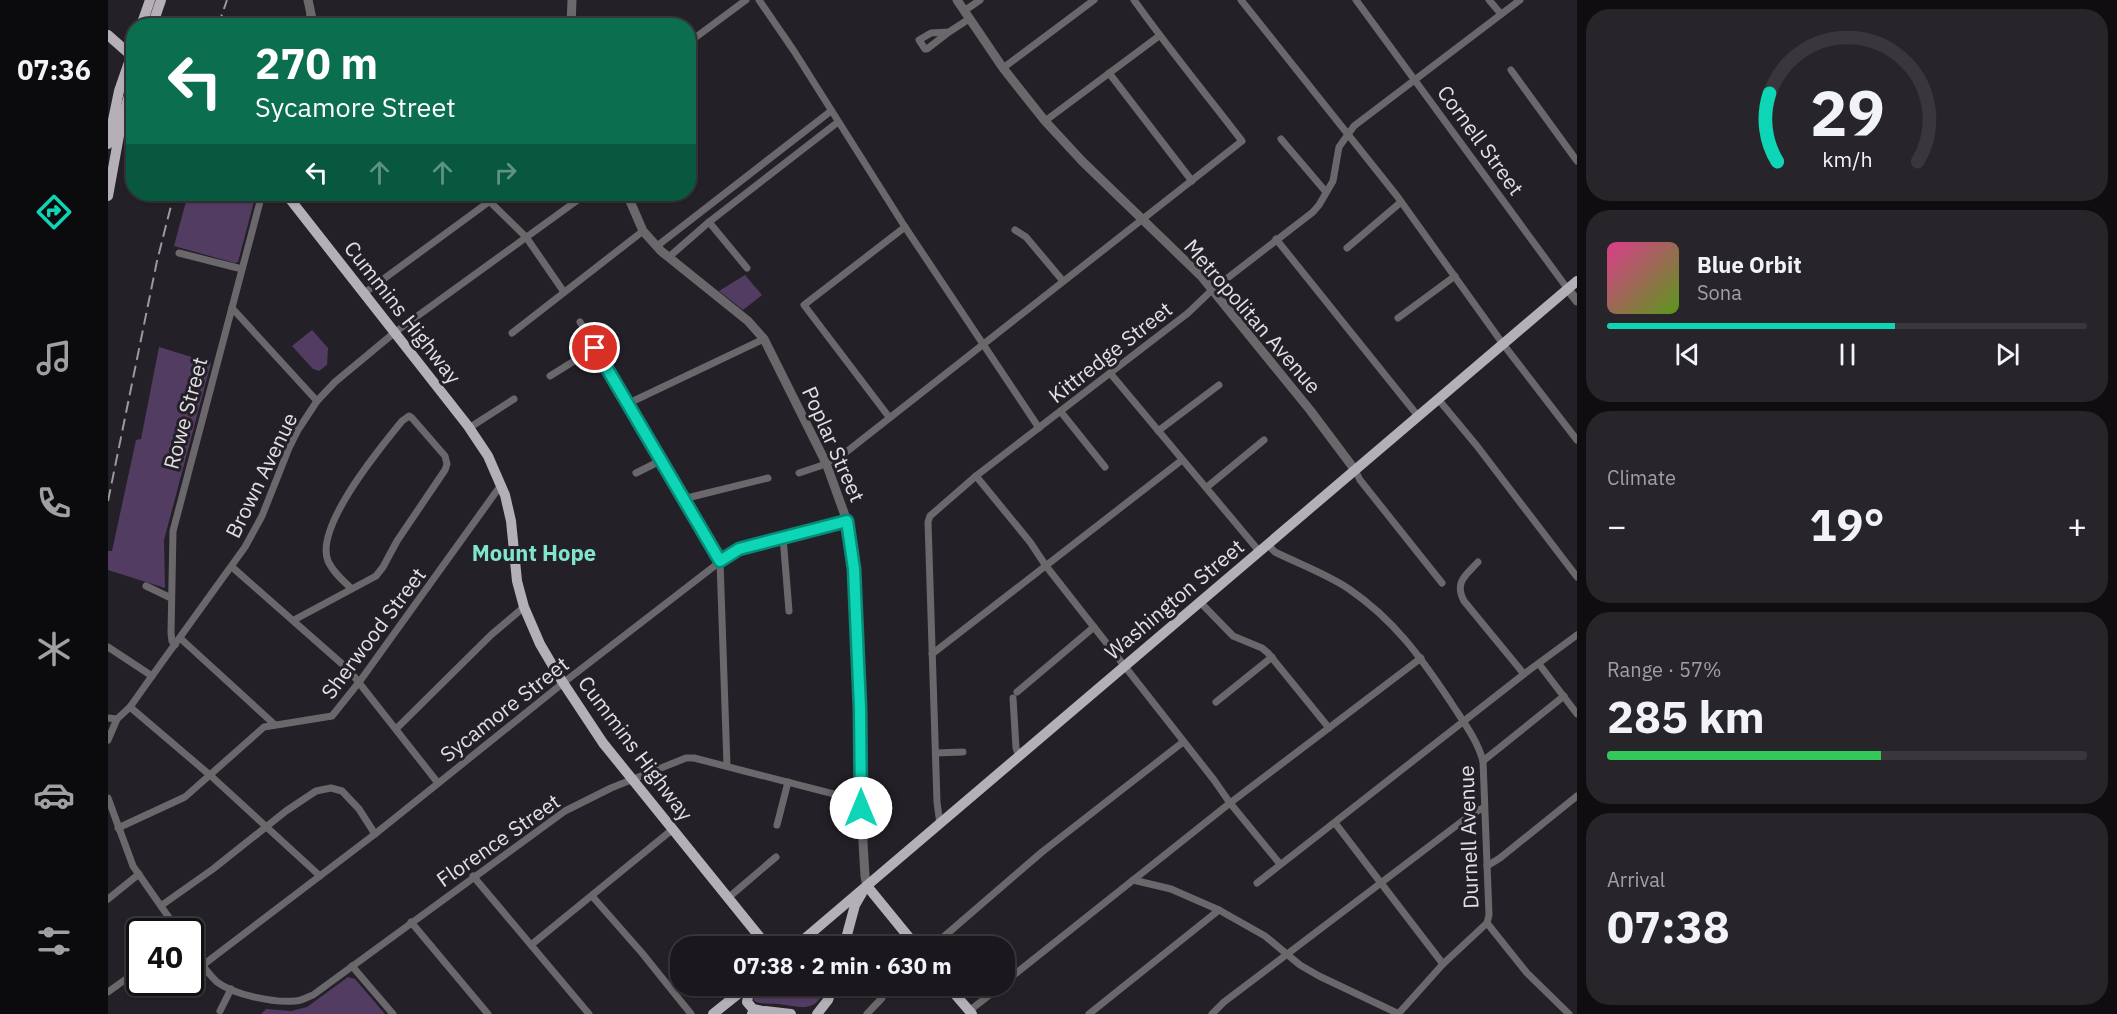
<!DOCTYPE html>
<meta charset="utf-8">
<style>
body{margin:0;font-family:"IBM Plex Sans",sans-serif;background:#28252a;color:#f1f3f6;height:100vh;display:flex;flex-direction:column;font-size:22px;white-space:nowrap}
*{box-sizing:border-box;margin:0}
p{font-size:20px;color:#a0a0a4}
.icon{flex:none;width:33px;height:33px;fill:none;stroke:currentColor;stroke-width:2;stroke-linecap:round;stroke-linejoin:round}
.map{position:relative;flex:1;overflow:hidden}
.side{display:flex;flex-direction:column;gap:9px;padding:9px;background:#0f0d10;width:540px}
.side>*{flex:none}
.top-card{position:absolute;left:18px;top:18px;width:570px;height:183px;border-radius:24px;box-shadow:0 2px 4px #0004,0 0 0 2px #39373b;background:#0b6e4f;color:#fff;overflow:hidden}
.speed{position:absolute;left:18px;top:918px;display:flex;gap:12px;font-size:30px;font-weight:700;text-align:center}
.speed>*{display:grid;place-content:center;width:78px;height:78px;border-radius:50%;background:#1b181d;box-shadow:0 2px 4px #0004,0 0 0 2px #39373b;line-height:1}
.speed .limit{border:3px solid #111;border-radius:9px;background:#fff;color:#111}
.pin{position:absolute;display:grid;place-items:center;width:51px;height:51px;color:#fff;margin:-26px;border:3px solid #fff;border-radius:50%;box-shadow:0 2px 6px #0007}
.me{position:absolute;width:66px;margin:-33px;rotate:0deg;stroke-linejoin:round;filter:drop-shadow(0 0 4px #0008)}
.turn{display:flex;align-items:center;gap:21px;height:126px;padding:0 30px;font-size:27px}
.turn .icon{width:78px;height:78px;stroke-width:2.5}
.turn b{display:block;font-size:42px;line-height:51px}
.lanes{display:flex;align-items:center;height:57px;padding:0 30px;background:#0003;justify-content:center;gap:30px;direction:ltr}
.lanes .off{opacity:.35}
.big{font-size:45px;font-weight:800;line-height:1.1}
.side .card{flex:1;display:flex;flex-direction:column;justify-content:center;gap:9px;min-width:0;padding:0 21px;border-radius:24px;background:#28252a}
.side .dial{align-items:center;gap:0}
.dial svg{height:156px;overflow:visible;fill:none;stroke:#39373b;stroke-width:7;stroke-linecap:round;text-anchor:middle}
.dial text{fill:#f1f3f6;stroke:none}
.song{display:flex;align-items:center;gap:18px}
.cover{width:72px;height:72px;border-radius:9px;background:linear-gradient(135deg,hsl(330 70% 55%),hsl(90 70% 35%))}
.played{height:6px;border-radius:3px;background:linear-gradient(90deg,#0dd5b5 60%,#39373b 60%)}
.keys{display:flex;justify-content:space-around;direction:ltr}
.heat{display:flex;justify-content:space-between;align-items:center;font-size:33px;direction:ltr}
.charge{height:9px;border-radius:4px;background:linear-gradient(90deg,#34c759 57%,#39373b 0)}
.trip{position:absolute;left:562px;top:936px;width:345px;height:60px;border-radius:24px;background:#1b181d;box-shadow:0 2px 4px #0004,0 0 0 2px #39373b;font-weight:800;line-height:60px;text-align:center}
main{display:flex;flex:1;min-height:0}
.tabs{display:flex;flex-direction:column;width:108px;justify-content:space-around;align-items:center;background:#0b0a0c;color:#a0a0a4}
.tabs .icon{width:42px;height:42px}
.tabs .active{color:#0dd5b5}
.tabs b{font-size:27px;color:#f1f3f6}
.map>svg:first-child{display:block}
.green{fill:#533c62}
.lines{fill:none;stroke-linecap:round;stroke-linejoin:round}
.minor{stroke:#6b686c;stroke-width:7}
.tertiary{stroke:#6b686c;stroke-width:9}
.primary{stroke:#b5b0b8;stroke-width:10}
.rail{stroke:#9b989e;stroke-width:2;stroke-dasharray:12 6;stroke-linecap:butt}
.route-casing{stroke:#088a76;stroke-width:15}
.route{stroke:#0dd5b5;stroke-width:10}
.labels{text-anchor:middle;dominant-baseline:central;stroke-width:6;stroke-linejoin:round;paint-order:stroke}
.street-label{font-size:21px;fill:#e3e0e5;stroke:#242027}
.neighbourhood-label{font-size:22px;font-weight:bold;fill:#81e4cc;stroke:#242027}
</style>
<main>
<nav class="tabs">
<b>07:36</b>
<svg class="icon active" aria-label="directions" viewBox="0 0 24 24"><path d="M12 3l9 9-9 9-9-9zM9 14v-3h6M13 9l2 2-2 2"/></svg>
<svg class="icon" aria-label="music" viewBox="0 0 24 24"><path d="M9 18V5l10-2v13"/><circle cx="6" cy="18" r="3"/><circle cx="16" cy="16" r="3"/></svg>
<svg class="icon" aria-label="phone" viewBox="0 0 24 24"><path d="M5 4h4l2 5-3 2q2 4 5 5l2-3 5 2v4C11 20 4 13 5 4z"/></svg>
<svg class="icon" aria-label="climate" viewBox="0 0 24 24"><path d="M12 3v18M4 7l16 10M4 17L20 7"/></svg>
<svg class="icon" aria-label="car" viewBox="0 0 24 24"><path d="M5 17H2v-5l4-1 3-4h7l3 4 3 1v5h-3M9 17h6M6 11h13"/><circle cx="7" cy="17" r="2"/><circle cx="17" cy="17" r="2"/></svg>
<svg class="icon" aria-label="filters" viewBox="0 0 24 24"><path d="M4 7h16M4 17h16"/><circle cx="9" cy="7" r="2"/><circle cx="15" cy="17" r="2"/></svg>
</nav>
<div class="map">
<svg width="1469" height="1014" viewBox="0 0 1469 1014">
<rect width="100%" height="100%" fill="#242027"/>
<g class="green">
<polygon points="80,194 148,194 130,262 127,263 66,246"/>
<polygon points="637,275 654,295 635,310 611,291"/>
<polygon points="204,330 220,348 219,365 211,371 205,369 184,346"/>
<polygon points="51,347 103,363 56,540 57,588 0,570 0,551 4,551 28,440 33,439"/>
<polygon points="240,977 247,979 277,1014 153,1014 158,1009 183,1011 199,1007"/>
<path d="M 657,986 L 717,986 C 710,1014 693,1007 671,1004 C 663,1003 654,1005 646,1001 L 645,996 Z"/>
</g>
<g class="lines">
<g class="minor">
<polyline points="651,0 686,51 797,227 931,428"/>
<polyline points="1133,0 1289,196 1395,344 1469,440"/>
<polyline points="1248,0 1459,288"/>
<polyline points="1381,0 1393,14"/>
<polyline points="856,11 872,0"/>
<polyline points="203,14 210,26"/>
<polyline points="841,32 823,33 811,40 817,49 819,49 841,32 861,19"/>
<polyline points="580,43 638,0"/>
<polyline points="895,68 986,0"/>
<polyline points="1403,70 1469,161"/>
<polyline points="1001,73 1084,181"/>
<polyline points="937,121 1051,36"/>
<polyline points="1173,139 1218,192"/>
<polyline points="374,194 418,237 456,292"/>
<polyline points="601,222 639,268"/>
<polyline points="907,230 918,237 955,281"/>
<polyline points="1168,239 1310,416"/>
<polyline points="549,246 723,111"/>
<polyline points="1239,248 1293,202"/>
<polyline points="71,253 134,269"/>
<polyline points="561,257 601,222 730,122"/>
<polyline points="255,294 382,201"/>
<polyline points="124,308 209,401"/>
<polyline points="1290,318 1347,276"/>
<polyline points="472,322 612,561 619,766"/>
<polyline points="404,333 535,231"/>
<polyline points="1002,373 1151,551"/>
<polyline points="442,376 487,348"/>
<polyline points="1330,399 1369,446 1469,577"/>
<polyline points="519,404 656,339"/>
<polyline points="953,412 997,467"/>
<polyline points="781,417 696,305 797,227"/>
<polyline points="361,428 406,399"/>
<polyline points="1050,431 1111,385"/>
<polyline points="1247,470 1252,480 1334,583"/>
<polyline points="528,473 552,461"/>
<path d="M 691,473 L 712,466 L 737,453 L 1134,141 C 1098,94 1060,48 1026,0"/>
<polyline points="868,476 922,542 938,566 1106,780 1122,803 1172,864"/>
<polyline points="1099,487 1156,440"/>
<polyline points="575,499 660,478"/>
<polyline points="675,537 681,611"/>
<path d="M 1160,545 L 1167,552 C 1191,564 1219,574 1241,589 C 1286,620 1312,656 1342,701 C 1354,720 1369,739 1375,761 L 1381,915 L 1379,923 L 1419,973 L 1461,1014"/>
<path d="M 1370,562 C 1358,575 1346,582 1356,601 L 1416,674"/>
<polyline points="124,567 241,670 330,783"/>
<polyline points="38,586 63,598"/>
<polyline points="1092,602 1125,636 1154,648 1160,653 1221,728"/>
<path d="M 186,620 L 268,576 L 275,567 L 289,541 L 337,470 L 339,464 L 337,456 L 304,418 L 301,416 L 294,421 C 273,447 206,527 220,561 C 225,572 235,581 244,589"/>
<polyline points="72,638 166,724"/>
<polyline points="67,645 64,641 63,633 65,531 154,194"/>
<polyline points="0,647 44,676"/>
<polyline points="824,654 1074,460"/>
<polyline points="1431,664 1469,714"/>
<polyline points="909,692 986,627"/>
<polyline points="905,698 908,748 911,756"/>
<polyline points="1108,702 1164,657"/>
<polyline points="22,707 103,776 212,876"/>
<polyline points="0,718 9,719"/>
<polyline points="288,729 383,635 416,607"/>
<polyline points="0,740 9,719 22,707 44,676 137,547 154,516 181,448 190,430 209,401 227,382 286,333 478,194"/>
<polyline points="828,753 855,752"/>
<polyline points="1375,761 1456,696"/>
<polyline points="0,798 25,866 71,932"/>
<polyline points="1227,823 1335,964"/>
<polyline points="832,824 829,802 820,522 822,516 868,476 1080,313 1104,290 1205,212 1211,205 1225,181 1231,147 1246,126 1412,0"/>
<polyline points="669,825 680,782"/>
<polyline points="10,828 77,797 156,727 224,716 252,681 393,485"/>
<polyline points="1379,866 1392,858 1469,796"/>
<polyline points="365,876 481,1014"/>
<polyline points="1025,880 1063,889 1111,910 1157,936 1192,965 1211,976 1291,1014"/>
<polyline points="1149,883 1416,674 1469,635"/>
<polyline points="484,896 534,953 583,1014"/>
<polyline points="620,898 668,857"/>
<polyline points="0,899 31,874"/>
<polyline points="54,905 105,869 178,811 208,791 223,788 234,791 251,809 267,834"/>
<polyline points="303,922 380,1014"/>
<polyline points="423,945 565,829"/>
<polyline points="825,946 934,852 1075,742"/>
<path d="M 82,948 C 90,959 99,973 109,982 C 126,995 166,1003 187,1001 C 193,1001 199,997 205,995 L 457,811 L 503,788 L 578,758 L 586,758 L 753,801"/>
<polyline points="95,965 267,834 455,683 622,554 631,549 739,521"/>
<polyline points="244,966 285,1014"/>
<polyline points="897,982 1122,803 1313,658"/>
<polyline points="0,992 32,969"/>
<polyline points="112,1011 123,989"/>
<polyline points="861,1011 893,986"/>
<polyline points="1291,1013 1335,964 1379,923"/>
<polyline points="759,1014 774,998 775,991 783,986"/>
<polyline points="981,1014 1111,910"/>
<polyline points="1104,1014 1116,1002 1365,813 1375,808"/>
</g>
<g class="tertiary">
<polyline points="849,0 895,68 937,121 974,161 1093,276 1202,410 1247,470"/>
<polyline points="200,26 203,14 200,0"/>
<polyline points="463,26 464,0"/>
<polyline points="519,194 535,231 553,251 640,321 656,339 718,463 739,521 746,570 752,709 753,808 757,876 759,886"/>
<polyline points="1459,288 1469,301"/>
</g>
<g class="primary">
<polyline points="33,26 42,0"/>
<polyline points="44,26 53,0"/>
<polyline points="0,35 26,58"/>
<polyline points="0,144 11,91 26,48"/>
<polyline points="178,194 360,426 380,456 397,495 403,521 409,581 416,607 432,644 452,678 495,743 659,946"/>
<polyline points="0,196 14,119 26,79"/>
<polyline points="759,886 808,946"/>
<polyline points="688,946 1469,281"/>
<polyline points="736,946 747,905 754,893"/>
<polyline points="642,986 639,1002 645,1009 654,1011"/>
<polyline points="840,986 864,1014"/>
<polyline points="605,1014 640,986"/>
<polyline points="644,1014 657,1011 683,1014"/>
<polyline points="709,1014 720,1000 725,986"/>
</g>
<g class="rail">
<polyline points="110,26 119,0"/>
<polyline points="0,501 49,261 66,194"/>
</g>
</g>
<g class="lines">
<defs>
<polyline id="route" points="487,348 612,561 631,549 739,521 746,569 752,708 753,808"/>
</defs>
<use href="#route" class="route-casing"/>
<use href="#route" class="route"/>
</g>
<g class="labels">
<g class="street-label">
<text transform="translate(1373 140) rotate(54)">Cornell Street</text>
<text transform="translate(295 312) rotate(52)">Cummins Highway</text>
<text transform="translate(1145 316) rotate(49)">Metropolitan Avenue</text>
<text transform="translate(1002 352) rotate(-38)">Kittredge Street</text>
<text transform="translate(77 413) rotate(-75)">Rowe Street</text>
<text transform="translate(726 444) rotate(66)">Poplar Street</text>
<text transform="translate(153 475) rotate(-64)">Brown Avenue</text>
<text transform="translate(1066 599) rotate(-40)">Washington Street</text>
<text transform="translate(265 633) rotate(-53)">Sherwood Street</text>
<text transform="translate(396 709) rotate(-38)">Sycamore Street</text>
<text transform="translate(528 748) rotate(53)">Cummins Highway</text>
<text transform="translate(1360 837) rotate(-92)">Durnell Avenue</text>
<text transform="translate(390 840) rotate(-35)">Florence Street</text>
</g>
<g class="neighbourhood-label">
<text x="426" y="552">Mount Hope</text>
</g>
</g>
</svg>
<div class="speed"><div class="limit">40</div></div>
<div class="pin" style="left:487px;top:348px;background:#d93025"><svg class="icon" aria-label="arrive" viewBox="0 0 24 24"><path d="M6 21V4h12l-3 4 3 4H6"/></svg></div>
<svg class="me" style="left:753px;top:808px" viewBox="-20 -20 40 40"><circle r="19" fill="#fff"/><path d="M0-13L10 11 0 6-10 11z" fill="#0dd5b5"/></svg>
<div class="trip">07:38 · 2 min · 630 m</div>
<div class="top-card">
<div class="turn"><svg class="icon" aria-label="left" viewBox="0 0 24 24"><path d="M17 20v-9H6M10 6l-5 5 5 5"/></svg><div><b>270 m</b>Sycamore Street</div></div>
<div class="lanes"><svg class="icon" aria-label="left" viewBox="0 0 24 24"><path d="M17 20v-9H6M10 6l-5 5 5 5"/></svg><svg class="icon off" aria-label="ahead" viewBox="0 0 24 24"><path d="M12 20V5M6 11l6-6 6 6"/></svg><svg class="icon off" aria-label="ahead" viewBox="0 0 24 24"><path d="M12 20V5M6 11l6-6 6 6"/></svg><svg class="icon off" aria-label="right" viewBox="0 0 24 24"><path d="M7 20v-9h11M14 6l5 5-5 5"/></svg></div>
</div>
</div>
<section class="side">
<div class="card dial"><svg viewBox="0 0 100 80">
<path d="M14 69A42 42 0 1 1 86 69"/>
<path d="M14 69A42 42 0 0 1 10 34" stroke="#0dd5b5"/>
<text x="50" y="56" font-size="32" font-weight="700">29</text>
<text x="50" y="72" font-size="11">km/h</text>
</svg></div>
<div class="card">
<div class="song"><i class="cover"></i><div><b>Blue Orbit</b><p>Sona</p></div></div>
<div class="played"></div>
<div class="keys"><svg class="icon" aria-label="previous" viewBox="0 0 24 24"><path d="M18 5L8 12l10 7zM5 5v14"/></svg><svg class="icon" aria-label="pause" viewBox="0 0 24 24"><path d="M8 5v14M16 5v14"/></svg><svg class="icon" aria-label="next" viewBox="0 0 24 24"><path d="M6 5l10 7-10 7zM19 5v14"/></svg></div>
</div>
<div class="card"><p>Climate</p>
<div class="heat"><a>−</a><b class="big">19°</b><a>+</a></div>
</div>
<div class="card"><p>Range · 57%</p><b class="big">285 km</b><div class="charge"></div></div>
<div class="card"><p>Arrival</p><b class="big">07:38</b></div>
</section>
</main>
